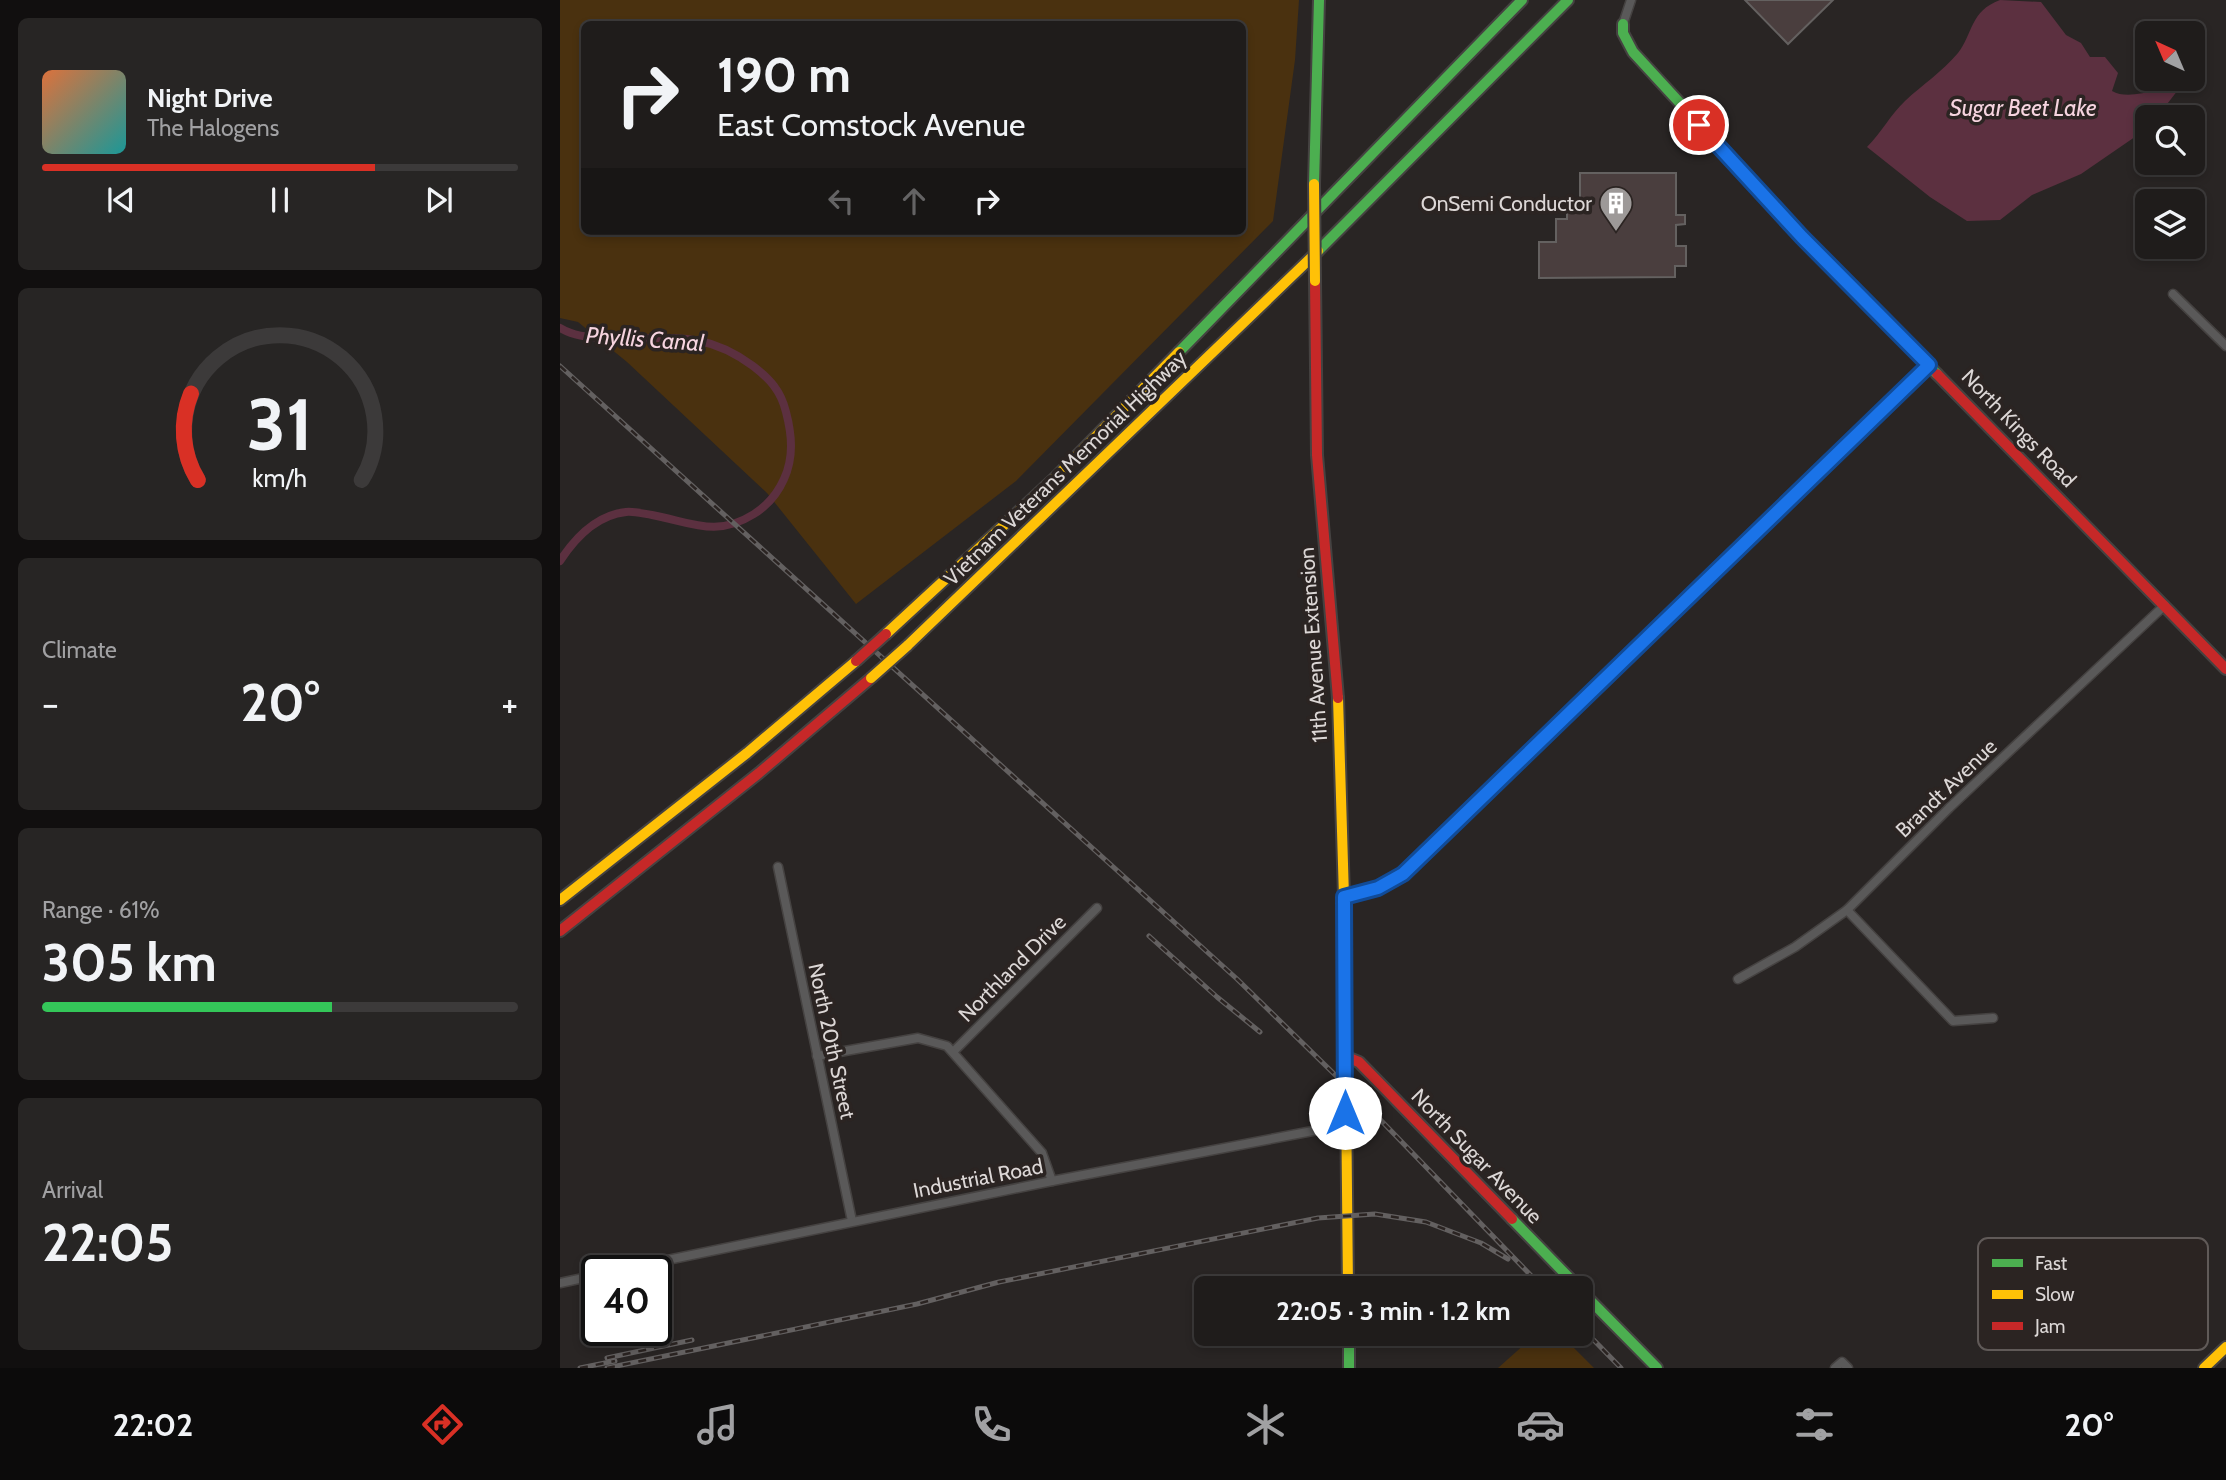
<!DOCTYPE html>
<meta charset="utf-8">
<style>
body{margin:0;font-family:Cabin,sans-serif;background:#272524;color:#f1f3f6;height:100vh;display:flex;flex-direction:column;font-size:26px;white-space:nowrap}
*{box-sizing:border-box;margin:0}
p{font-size:23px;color:#a1a1a3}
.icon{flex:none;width:38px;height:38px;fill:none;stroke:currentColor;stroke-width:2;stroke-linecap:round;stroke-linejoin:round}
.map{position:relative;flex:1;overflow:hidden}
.drawer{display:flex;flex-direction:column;gap:18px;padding:18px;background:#110f0f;width:560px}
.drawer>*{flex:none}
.hud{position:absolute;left:21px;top:21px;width:665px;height:214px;border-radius:10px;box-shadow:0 4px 10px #0003,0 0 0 2px #3c3a3a;background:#1f1c1b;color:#f1f3f6;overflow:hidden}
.needle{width:46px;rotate:316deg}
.tools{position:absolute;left:1575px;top:21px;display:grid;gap:14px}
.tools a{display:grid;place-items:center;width:70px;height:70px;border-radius:10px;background:#1f1c1b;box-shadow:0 4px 10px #0003,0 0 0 2px #3c3a3a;font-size:35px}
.speed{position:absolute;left:21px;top:1255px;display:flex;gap:14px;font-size:35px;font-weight:700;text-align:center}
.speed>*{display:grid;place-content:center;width:91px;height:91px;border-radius:50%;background:#1f1c1b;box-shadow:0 4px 10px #0003,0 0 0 2px #3c3a3a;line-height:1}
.speed .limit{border:4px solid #111;border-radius:10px;background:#fff;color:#111}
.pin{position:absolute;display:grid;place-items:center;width:60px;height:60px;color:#fff;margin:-30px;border:4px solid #fff;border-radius:50%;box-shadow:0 2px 7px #0007}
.me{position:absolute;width:77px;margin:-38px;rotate:0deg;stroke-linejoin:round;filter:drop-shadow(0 0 5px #0008)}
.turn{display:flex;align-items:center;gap:24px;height:147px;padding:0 21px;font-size:32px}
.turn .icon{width:91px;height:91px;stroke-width:2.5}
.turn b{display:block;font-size:49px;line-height:60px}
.lanes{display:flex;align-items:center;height:66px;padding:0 21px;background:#0003;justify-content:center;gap:35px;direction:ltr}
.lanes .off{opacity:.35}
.big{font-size:52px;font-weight:700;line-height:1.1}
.drawer .widget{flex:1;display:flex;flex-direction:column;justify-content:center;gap:10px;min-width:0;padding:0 24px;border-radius:10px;background:#272524}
.drawer .dial{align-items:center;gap:0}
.dial svg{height:182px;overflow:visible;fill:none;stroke:#3c3a3a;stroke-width:7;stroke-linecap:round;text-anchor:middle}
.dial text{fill:#f1f3f6;stroke:none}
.song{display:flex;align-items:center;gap:21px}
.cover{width:84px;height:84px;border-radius:10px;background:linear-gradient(135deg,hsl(20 70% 55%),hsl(180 70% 35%))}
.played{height:7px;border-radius:4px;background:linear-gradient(90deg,#d93025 70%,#3c3a3a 70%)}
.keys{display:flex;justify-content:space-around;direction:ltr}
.heat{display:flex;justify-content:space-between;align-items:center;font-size:38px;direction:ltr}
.charge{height:10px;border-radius:5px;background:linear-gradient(90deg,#34c759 61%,#3c3a3a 0)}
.trip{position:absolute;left:634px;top:1276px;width:399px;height:70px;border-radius:10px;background:#1f1c1b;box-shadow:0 4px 10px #0003,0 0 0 2px #3c3a3a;font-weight:700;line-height:70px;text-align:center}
.menu{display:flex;height:112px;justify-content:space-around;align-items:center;background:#0c0b0b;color:#a1a1a3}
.menu .icon{width:49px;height:49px}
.menu .active{color:#d93025}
.menu b{font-size:32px;color:#f1f3f6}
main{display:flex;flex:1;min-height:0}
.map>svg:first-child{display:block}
.green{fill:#4a310f;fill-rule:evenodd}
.water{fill:#5c3040}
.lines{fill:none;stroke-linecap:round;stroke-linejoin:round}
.canal{stroke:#5c3040;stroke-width:8}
.building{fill:#4a3e3e;stroke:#646160;stroke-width:2}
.street-casing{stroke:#454241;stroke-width:11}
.fast-casing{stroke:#454241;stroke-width:14}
.slow-casing{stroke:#454241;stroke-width:14}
.jam-casing{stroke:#454241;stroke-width:14}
.street{stroke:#5a5959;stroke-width:8}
.fast{stroke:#4caf50;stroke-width:10}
.slow{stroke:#ffc107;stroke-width:10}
.jam{stroke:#c62828;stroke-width:10}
.rail-casing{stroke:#636060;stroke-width:5}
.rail{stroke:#2b2422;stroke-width:2.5;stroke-dasharray:8;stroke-linecap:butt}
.slow-bridge-casing{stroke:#454241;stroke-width:14;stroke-linecap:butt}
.jam-bridge-casing{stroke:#454241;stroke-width:14;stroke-linecap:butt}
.slow-bridge{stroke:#ffc107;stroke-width:10}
.jam-bridge{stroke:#c62828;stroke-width:10}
.route-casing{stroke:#114b97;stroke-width:18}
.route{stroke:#1a73e8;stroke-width:12}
.labels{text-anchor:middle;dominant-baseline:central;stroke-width:7;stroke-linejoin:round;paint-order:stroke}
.poi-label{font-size:21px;fill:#dcd7d6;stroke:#2b2422;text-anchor:end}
.street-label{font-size:21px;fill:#dcd7d6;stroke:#2b2422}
.water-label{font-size:23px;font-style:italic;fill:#f6d4df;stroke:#2b2422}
.key{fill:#2b2422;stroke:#605a58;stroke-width:2}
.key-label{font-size:19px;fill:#dcd7d6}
</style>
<main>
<section class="drawer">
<div class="widget">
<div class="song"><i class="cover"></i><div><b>Night Drive</b><p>The Halogens</p></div></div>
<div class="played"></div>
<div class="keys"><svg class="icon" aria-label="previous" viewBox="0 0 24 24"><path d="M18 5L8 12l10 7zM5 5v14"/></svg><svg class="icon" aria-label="pause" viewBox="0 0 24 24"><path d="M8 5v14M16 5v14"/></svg><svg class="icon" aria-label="next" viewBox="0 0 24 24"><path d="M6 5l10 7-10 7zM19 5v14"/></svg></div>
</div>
<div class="widget dial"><svg viewBox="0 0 100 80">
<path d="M14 69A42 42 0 1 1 86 69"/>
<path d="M14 69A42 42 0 0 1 11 31" stroke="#d93025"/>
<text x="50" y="56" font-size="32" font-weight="700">31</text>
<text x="50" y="72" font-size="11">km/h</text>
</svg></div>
<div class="widget"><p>Climate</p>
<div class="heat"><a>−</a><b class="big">20°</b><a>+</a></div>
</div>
<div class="widget"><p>Range · 61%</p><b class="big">305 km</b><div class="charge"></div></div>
<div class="widget"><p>Arrival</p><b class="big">22:05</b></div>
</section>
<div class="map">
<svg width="1666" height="1368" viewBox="0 0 1666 1368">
<rect width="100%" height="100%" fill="#292524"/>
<g class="green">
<path d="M 0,0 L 739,0 L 735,60 L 713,221 L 456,481 L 296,604 L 207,493 L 67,362 L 18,322 L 0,318 ZM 24,24 L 682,24 L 682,231 L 24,231 Z"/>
<polygon points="976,1334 1000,1334 1034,1368 938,1368"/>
</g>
<path class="water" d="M 1440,0 L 1481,2 L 1506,35 L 1521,43 L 1530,57 L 1545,57 L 1558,73 L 1552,91 C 1571,102 1603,86 1625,81 L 1597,117 L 1587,117 L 1585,130 L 1521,174 L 1472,195 L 1440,220 L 1407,221 L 1370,197 L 1307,147 C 1321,133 1331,114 1345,101 C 1362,85 1382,72 1398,53 C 1413,34 1410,11 1440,0 Z"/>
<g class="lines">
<path class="canal" d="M 0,328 C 15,337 30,337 46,338 C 106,341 140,327 193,366 C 210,379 221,391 226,412 C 232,435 234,457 224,479 C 217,495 208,505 194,514 C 156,538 131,522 92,515 C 84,514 74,511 66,512 C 37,515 15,538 0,561"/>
</g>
<g class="building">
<polygon points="1185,0 1273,0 1228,44"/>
<polygon points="1020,173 1116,173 1116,215 1125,215 1125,224 1116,225 1116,246 1126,246 1126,266 1115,266 1115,277 979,278 979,242 996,242 996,219 1007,219 1007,207 1020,207"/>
</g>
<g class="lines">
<defs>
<g id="street">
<polyline points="1063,24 1071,0"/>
<polyline points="1613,294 1666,346"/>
<polyline points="218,867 292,1221"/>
<polyline points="784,897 818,888 843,874 1369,365"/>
<polyline points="1287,910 1393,1021 1433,1018"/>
<polyline points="1178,979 1235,947 1287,910 1389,808 1605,605"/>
<polyline points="393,1052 537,908"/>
<polyline points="257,1056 358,1038 387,1046 482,1153 492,1181"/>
<polyline points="59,1270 492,1181 784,1125"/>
<polyline points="0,1283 37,1275"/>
<polyline points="1275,1368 1282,1362 1288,1368"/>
</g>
<g id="fast">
<polyline points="1063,24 1063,33 1073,52 1243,237 1377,374"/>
<polyline points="754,184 759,0"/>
<polyline points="758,251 1008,0"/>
<polyline points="619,352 962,0"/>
<polyline points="952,1219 1019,1288"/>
<polyline points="1020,1290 1097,1368"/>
<polyline points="789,1334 789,1368"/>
</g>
<g id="slow">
<polyline points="326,634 496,477 619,352"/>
<polyline points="347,646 758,251"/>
<polyline points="778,698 784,897 788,1288"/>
<polyline points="0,900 187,753 296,661"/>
<polyline points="1644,1368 1666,1347"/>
</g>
<g id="jam">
<polyline points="755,281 757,455 778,698"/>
<polyline points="1377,374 1666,669"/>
<polyline points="0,931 199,773 311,678"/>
<polyline points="784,1056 799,1062 952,1219"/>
</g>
</defs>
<use href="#street" class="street-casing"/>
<use href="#fast" class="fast-casing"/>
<use href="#slow" class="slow-casing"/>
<use href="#jam" class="jam-casing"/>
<use href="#street" class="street"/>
<use href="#fast" class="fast"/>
<use href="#slow" class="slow"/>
<use href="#jam" class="jam"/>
<defs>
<g id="rail">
<polyline points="0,366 677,979 808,1107 983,1288"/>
<polyline points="589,936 657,997 700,1032"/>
<polyline points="1020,1326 1061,1368"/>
<polyline points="47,1358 132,1340"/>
<polyline points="20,1368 55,1361"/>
<polyline points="47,1368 357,1304 439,1282 758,1218 815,1214 866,1222 921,1243 948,1259"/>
</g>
</defs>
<use href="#rail" class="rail-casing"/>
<use href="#rail" class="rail"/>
<defs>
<g id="slow-bridge">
<polyline points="754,184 755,281"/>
<polyline points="311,678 347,646"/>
</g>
<polyline id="jam-bridge" points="296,661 326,634"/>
</defs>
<use href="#slow-bridge" class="slow-bridge-casing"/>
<use href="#jam-bridge" class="jam-bridge-casing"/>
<use href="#slow-bridge" class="slow-bridge"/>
<use href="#jam-bridge" class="jam-bridge"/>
</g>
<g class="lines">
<defs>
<polyline id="route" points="785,1113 784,897 818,888 843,874 1369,365 1242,237 1139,125"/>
</defs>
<use href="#route" class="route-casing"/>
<use href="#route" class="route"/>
</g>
<defs>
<symbol id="building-pin" viewBox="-11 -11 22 30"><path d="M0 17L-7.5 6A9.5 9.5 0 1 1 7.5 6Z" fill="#9d9998" stroke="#2b2422"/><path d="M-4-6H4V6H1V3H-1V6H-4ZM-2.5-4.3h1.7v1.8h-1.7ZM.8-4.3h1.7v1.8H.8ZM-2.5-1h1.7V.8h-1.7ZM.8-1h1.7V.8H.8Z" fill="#fff"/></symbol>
</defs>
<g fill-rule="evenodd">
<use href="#building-pin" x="1037" y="184" width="38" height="52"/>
</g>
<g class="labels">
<g class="poi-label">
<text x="1032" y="203">OnSemi Conductor</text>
</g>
<g class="street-label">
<text transform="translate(1459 428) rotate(46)">North Kings Road</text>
<text transform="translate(505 468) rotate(-44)">Vietnam Veterans Memorial Highway</text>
<text transform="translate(753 645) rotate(-94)">11th Avenue Extension</text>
<text transform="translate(1386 788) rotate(-44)">Brandt Avenue</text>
<text transform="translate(452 968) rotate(-45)">Northland Drive</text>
<text transform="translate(272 1041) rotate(78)">North 20th Street</text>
<text transform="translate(917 1156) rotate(46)">North Sugar Avenue</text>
<text transform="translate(418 1178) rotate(-11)">Industrial Road</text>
</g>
<g class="water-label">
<text x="1463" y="108">Sugar Beet Lake</text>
<text transform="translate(85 339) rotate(4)">Phyllis Canal</text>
</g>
</g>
<rect x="1418" y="1238" width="230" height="112" rx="10" class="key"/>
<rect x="1432" y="1259" width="31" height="8" fill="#4caf50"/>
<rect x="1432" y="1290" width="31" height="9" fill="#ffc107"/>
<rect x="1432" y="1322" width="31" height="8" fill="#c62828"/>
<g class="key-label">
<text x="1475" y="1270">Fast</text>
<text x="1475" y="1301">Slow</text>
<text x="1475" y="1333">Jam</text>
</g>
</svg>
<div class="tools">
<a><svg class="needle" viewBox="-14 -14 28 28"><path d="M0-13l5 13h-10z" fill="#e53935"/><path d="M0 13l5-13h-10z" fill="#a1a1a3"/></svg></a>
<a><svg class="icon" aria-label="search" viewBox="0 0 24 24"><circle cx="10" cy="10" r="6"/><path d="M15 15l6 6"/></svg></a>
<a><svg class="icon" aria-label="layers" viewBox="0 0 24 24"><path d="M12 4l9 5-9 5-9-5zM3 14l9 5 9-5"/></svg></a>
</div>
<div class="speed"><div class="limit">40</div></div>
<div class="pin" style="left:1139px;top:125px;background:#d93025"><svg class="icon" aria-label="arrive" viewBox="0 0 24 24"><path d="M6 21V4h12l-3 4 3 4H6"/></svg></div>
<svg class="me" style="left:785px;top:1113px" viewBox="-20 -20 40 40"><circle r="19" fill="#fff"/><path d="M0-13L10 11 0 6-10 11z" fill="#1a73e8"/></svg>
<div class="trip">22:05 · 3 min · 1.2 km</div>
<div class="hud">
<div class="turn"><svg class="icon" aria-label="right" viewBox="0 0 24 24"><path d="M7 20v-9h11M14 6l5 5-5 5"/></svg><div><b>190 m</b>East Comstock Avenue</div></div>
<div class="lanes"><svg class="icon off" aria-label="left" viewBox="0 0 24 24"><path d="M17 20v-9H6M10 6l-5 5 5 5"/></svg><svg class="icon off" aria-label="ahead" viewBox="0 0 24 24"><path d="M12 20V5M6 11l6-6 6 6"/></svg><svg class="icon" aria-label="right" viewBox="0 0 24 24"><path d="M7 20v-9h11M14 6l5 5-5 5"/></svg></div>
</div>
</div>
</main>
<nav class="menu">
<b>22:02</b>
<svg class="icon active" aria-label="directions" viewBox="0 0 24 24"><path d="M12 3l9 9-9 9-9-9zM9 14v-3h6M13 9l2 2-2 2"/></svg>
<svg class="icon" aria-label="music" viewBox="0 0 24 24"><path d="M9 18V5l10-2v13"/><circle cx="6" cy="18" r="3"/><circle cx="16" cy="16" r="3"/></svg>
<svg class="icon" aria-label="phone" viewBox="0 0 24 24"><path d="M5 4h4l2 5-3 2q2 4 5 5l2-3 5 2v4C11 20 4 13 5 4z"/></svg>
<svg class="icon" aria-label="climate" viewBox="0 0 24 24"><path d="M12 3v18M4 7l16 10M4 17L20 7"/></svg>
<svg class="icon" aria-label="car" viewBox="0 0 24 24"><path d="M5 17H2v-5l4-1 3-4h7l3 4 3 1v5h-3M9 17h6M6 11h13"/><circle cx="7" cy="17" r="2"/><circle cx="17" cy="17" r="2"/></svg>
<svg class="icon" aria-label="filters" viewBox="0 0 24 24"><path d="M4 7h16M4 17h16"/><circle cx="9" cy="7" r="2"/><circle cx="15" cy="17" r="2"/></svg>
<b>20°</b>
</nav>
